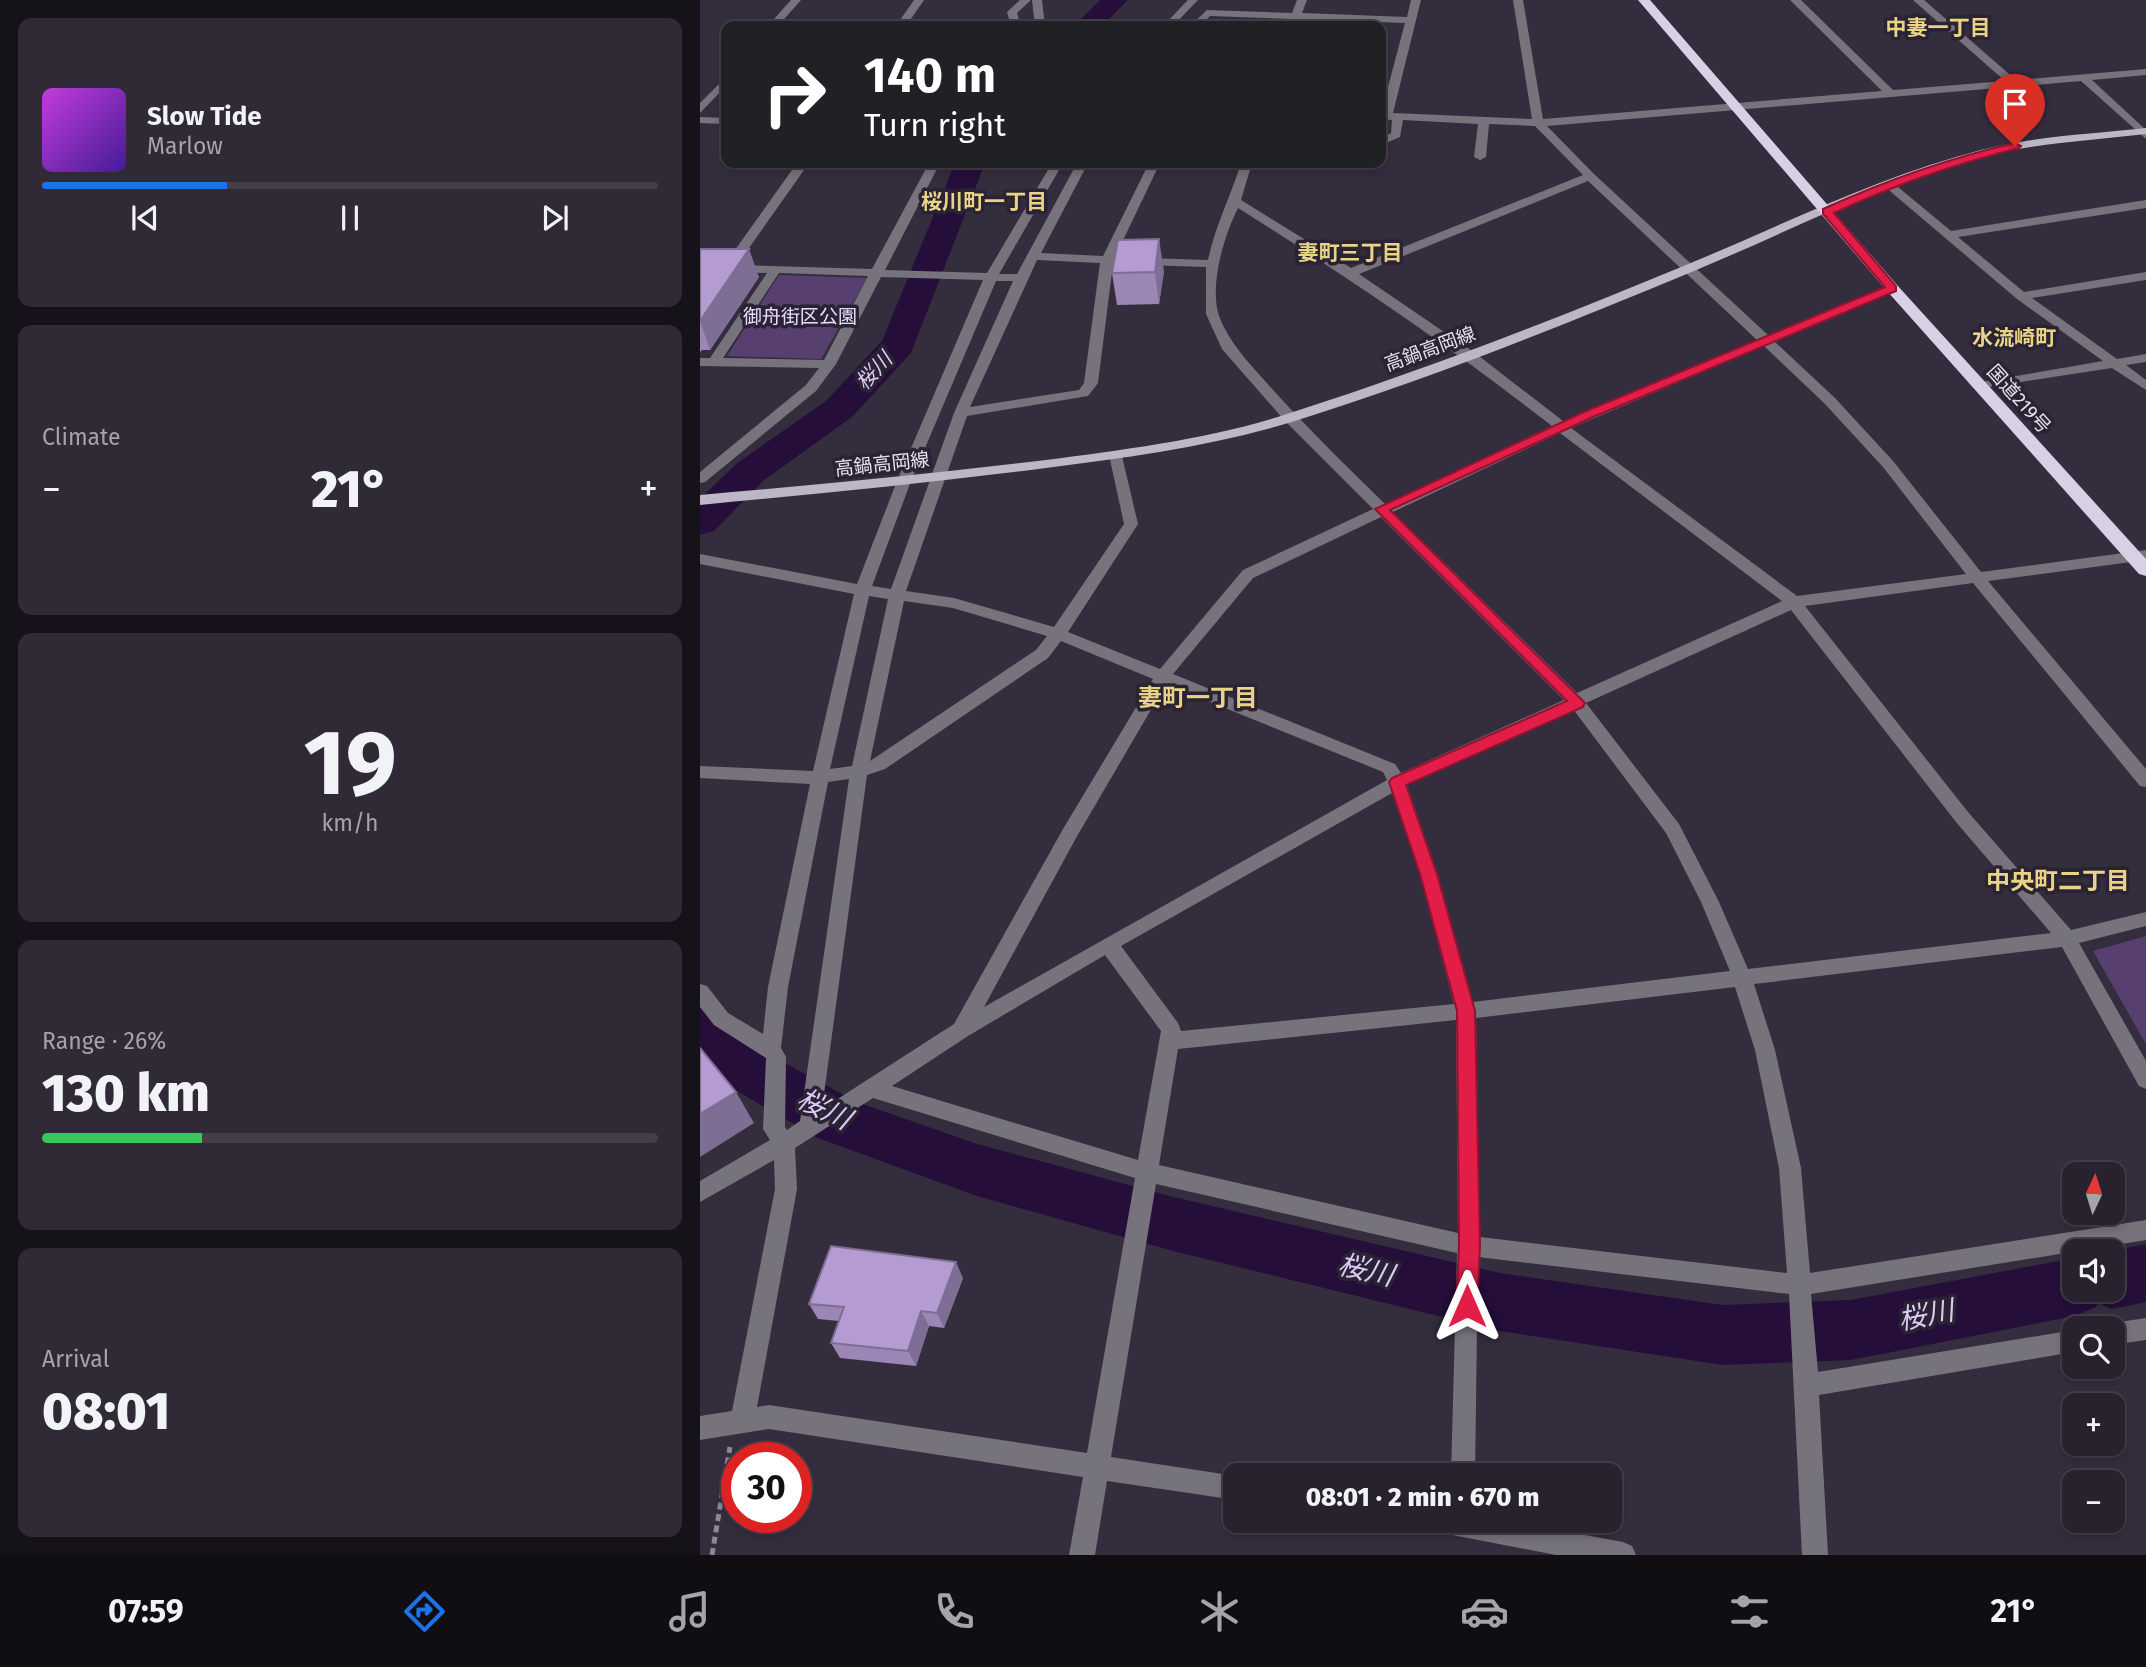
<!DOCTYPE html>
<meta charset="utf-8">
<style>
body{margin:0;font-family:"Fira Sans","Noto Sans JP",sans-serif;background:#2f2a36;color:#f1f3f6;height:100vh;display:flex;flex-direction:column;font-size:26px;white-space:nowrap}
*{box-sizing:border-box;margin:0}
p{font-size:23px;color:#a4a4aa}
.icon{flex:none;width:38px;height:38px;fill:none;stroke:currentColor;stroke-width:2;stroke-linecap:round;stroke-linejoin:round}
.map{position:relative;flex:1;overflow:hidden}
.details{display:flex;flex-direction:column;gap:18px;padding:18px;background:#151319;width:700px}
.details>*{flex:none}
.banner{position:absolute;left:21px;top:21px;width:665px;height:147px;border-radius:14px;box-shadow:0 4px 10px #0003,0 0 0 2px #433f4a;background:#202124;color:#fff;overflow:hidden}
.needle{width:46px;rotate:4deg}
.controls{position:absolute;left:1362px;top:1162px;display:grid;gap:14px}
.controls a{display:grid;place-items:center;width:63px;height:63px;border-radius:14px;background:#27222e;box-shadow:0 4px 10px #0003,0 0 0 2px #433f4a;font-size:35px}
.speed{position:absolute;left:21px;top:1442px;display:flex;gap:14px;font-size:35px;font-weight:700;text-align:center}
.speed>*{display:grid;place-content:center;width:91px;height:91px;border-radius:50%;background:#27222e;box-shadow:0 4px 10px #0003,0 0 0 2px #433f4a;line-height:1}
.speed .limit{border:10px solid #d22;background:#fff;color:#111}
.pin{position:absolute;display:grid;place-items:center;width:60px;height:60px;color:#fff;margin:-72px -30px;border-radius:50% 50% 50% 0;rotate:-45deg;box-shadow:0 0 7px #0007}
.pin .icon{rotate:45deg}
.me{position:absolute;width:77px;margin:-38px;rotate:0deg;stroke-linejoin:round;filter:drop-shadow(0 0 5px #0008)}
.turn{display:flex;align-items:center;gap:24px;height:147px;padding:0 28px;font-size:32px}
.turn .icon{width:91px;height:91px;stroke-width:2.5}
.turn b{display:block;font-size:49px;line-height:60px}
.big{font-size:52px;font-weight:800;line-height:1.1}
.details .widget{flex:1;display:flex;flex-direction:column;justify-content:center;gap:10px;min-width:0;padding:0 24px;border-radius:14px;background:#2f2a36}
.details .dial{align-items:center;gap:0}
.dial b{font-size:91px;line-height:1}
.song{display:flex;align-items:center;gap:21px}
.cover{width:84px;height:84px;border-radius:10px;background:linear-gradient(135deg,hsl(290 70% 55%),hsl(260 70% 35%))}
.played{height:7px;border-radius:4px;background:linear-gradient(90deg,#1a73e8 30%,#433f4a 30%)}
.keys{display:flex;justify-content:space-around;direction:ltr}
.heat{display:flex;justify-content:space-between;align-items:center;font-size:38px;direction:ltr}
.charge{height:10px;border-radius:5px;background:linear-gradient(90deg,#34c759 26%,#433f4a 0)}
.trip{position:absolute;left:523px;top:1463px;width:399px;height:70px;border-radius:14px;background:#27222e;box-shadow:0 4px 10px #0003,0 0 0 2px #433f4a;font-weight:800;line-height:70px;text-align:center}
.tabs{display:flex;height:112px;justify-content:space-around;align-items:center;background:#100e12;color:#a4a4aa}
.tabs .icon{width:49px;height:49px}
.tabs .on{color:#1a73e8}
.tabs b{font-size:32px;color:#f1f3f6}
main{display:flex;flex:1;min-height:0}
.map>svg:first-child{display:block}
.green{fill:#574070}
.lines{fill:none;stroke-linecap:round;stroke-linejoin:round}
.river{fill:#250e3a;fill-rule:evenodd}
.path{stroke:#8c8794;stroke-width:5;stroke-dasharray:7 4.5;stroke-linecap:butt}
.minor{fill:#77737c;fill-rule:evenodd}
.major{fill:#bdb6c7;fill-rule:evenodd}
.highway{fill:#d9d0e5;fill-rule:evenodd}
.wall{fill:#9b86b5}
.shaded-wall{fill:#7e6d94}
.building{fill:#b49cd3;stroke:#7e6d94;stroke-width:2}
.route{fill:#e11d48;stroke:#92132f;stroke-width:2}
.labels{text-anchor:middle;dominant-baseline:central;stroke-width:7;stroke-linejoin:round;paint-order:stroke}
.far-park-label{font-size:19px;fill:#e9dbfb;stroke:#2a2333}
.far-street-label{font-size:19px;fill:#e5e1eb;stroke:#2a2333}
.far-neighbourhood-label{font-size:21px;font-weight:bold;fill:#e8d386;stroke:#2a2333}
.far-quarter-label{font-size:21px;font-weight:bold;fill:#e8d386;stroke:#2a2333}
.far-water-label{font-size:21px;font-style:italic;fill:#ddc9f8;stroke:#2a2333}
.neighbourhood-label{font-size:24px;font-weight:bold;fill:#e8d386;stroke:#2a2333}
.near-water-label{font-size:28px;font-style:italic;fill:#ddc9f8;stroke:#2a2333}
</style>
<main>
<section class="details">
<div class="widget">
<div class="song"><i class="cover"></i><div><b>Slow Tide</b><p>Marlow</p></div></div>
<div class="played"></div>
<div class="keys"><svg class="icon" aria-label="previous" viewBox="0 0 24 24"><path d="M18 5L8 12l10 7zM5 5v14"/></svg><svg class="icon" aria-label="pause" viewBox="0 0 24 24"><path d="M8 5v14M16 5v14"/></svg><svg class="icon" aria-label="next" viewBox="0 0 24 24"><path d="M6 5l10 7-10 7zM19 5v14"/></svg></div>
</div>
<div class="widget"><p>Climate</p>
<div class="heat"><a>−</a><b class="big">21°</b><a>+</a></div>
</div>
<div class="widget dial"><b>19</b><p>km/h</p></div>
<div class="widget"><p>Range · 26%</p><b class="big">130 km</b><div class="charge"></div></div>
<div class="widget"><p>Arrival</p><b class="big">08:01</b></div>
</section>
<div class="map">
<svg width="1446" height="1555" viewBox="0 0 1446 1555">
<rect width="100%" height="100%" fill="#342d3d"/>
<g class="green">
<polygon points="79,275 167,278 121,359 27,356"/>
<polygon points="1446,936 1446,1044 1393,951"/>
</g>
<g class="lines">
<g class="river">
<polygon points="400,0 428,0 402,26 374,26"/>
<polygon points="255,163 285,163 211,353 152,417 64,480 14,531 0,535 0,499 36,464 126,401 182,341"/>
<polygon points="0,1004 19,1011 42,1040 157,1102 277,1144 473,1197 800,1273 1023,1305 1151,1300 1374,1258 1374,1290 1412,1290 1412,1251 1446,1244 1446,1302 1412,1309 1398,1303 1396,1307 1374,1316 1151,1360 1023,1365 800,1331 473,1251 277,1196 118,1138 4,1072 0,1068"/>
</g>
<polyline class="path" points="12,1555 30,1447"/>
<g class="minor">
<polygon points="91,0 101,0 78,26 68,26"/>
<polygon points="214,0 224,0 206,26 196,26"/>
<polygon points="320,0 331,0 317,13 321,26 311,26 307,12"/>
<polygon points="332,0 342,0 345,26 335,26"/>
<polygon points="488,0 498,0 473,26 463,26"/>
<path d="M 597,0 L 607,0 L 602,13 L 707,17 L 711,0 L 721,0 L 693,113 L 832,119 L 813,0 L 823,0 L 843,119 L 1182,91 L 1090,0 L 1101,0 L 1193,90 L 1305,81 L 1213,0 L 1224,0 L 1316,80 L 1446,69 L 1446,75 L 1392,80 L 1446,130 L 1446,139 L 1381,81 L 847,126 L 894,174 L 1068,335 L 1188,285 L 1196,285 L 1196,291 L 1075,342 L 1135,398 L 1193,461 L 1281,572 L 1446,550 L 1446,560 L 1288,581 L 1446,769 L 1446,787 L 1440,786 L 1273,583 L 1105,606 L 1268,812 L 1371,930 L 1446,912 L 1446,926 L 1379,943 L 1446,1061 L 1446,1089 L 1439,1086 L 1362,947 L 1054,984 L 1075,1050 L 1101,1168 L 1110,1273 L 1446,1220 L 1446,1240 L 1111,1294 L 1118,1372 L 1374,1330 L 1374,1352 L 1119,1395 L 1128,1555 L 1102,1555 L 1089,1294 L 778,1257 L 775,1475 L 751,1475 L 757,1253 L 456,1184 L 411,1457 L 536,1476 L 536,1500 L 407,1481 L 395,1555 L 369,1555 L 383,1477 L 69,1429 L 0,1440 L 0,1416 L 32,1411 L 75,1189 L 74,1160 L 0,1202 L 0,1181 L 70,1140 L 63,1129 L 66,1058 L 14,1025 L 0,1007 L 0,984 L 7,986 L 28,1013 L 63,1034 L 68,987 L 110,784 L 0,778 L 0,766 L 113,771 L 154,594 L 0,564 L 0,554 L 157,584 L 197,481 L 283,280 L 181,277 L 136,364 L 116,391 L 5,482 L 0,483 L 0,472 L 106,385 L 119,368 L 0,366 L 0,358 L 10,358 L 67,273 L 0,271 L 0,263 L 25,264 L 97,163 L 109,163 L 37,265 L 172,269 L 229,163 L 240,163 L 185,270 L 287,273 L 352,163 L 363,163 L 299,274 L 317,274 L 377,163 L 388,163 L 341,253 L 403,256 L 449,163 L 460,163 L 415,257 L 508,260 C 515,226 531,196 541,163 L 552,163 L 541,200 L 651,268 L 883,175 L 835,126 L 789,124 L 786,157 L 780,160 L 774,157 L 778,124 L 703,120 L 700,137 L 681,145 L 681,138 L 691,133 L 692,120 L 681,119 L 681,113 L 705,23 L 600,19 L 597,26 L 587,26 L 590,19 L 510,16 L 500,26 L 490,26 L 507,10 L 592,13 ZM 888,181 L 1057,340 L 863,421 L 775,353 L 659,274 ZM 538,208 C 646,276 751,347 852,426 L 685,504 C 644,464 603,424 565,381 C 547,361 529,342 519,316 C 509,285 524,236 538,208 ZM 337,260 L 400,263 L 384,383 L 379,390 L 270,407 ZM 413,264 L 506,267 L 506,314 L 522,349 L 585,421 L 673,509 L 543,570 L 460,669 L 368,632 L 438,524 L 421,452 L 411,452 L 409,455 L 424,524 L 354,627 L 254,598 L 206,591 L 267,416 L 388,396 L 398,383 ZM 79,273 L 168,276 L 124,360 L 23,358 ZM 296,281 L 313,281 L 254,413 L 191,589 L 172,586 L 211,481 ZM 1064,346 L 1125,404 L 1183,467 L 1266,574 L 1097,596 L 871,428 ZM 860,433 L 1082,601 L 877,693 L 693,512 ZM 681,517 L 864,700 L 701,773 L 695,764 L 473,674 L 553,578 ZM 169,596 L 188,599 L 152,766 L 130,769 ZM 204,601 L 253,608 L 347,636 L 336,650 L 170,761 ZM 1091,610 L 1256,822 L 1351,933 L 1048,969 L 1019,902 L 979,824 L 886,703 ZM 361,641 L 453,679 L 363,829 L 254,1024 L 122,1109 L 167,775 L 185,769 L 348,658 ZM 466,684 L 683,772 L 687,780 L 284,1007 L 376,838 ZM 873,709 L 966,833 L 1001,902 L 1030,971 L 773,1002 L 738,875 L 707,785 ZM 149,779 L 100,1121 L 87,1130 L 85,1127 L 86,1057 L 81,1048 L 88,987 L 128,782 ZM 692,793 L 720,875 L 754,1004 L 481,1031 L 478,1023 L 421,946 ZM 405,955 L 461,1031 L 438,1160 L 192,1086 L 268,1036 ZM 1035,987 L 1055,1050 L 1079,1168 L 1087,1273 L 780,1237 L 776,1018 ZM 756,1020 L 758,1233 L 459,1165 L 478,1049 ZM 173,1098 L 435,1178 L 387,1453 L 69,1405 L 57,1407 L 97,1189 L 95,1148 Z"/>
<polygon points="26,77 26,86 0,113 0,103"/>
<polygon points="0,117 26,118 26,124 0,123"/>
<polygon points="1184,182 1192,182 1251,231 1446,200 1446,208 1258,237 1324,292 1446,272 1446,280 1332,298 1417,359 1446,354 1446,362 1426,365 1446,380 1446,390 1412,368 1276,389 1276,383 1281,382 1403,361 1317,299 1184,186"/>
<polygon points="1446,1318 1446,1340 1412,1345 1412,1328 1403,1328 1412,1323"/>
<polygon points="730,1521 808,1521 923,1542 932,1546 936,1555 856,1555 742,1533 733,1530"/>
</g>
<path class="major" d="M 1446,128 L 1446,134 C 1394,140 1340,143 1289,155 C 1187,180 1090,231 994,271 C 864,325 732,378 598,420 C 516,446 430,457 346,468 C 231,483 115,494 0,505 L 0,495 C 115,485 231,474 346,460 C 427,449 511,439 590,413 C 724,370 856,319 986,265 C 1083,225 1179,176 1281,150 C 1335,136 1392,134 1446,128 Z"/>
<polygon class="highway" points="938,0 950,0 1197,285 1446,559 1446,576 1439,574 1187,291"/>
</g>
<g class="wall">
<polygon points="0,249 59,277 10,350 2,350 0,352"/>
<polygon points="464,271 459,304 417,305 412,273"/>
<polygon points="263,1278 244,1328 229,1326 216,1366 140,1358 131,1343 139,1321 118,1319 109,1304"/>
</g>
<g class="shaded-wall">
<polygon points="459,239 464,271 459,304 455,272"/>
<polygon points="49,249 59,277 10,350 0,321"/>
<polygon points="36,1092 54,1123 0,1157 0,1114"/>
<polygon points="256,1262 263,1278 244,1328 237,1313"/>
<polygon points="221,1311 229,1326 216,1366 208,1351"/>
</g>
<g class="building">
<polygon points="459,239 455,272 412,273 418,240"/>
<polygon points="0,249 49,249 0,321"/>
<polygon points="0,1048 36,1092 0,1114"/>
<polygon points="131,1246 256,1262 237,1313 221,1311 208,1351 131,1343 144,1307 109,1304"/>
</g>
<path class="route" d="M 1315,143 L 1321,146 L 1319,148 C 1255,164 1194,185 1134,213 L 1196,286 L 1196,291 L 893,417 L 690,510 L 885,703 L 883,707 L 706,785 L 737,874 L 775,1011 L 780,1246 L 777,1306 L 774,1313 L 767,1316 L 760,1313 L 756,1306 L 759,1246 L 757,1011 L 720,874 L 689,782 L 692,778 L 867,701 L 675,509 L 884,412 L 1185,287 L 1123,214 L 1123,209 C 1185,181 1249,158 1315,143 Z"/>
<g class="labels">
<g class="far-park-label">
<text x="100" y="316">御舟街区公園</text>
</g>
<g class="far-street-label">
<text transform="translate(730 349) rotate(-20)">高鍋高岡線</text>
<text transform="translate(1319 399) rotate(48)">国道219号</text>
<text transform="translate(182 464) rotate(-6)">高鍋高岡線</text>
</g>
<g class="far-neighbourhood-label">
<text x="1238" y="28">中妻一丁目</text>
<text x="284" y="202">桜川町一丁目</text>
<text x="650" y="253">妻町三丁目</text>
</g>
<g class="far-quarter-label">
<text x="1314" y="338">水流崎町</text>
</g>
<g class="far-water-label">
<text transform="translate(174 371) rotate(-47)">桜川</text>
</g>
<g class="neighbourhood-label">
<text x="498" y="698">妻町一丁目</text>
<text x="1358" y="881">中央町二丁目</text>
</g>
<g class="near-water-label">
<text transform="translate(124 1109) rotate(26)">桜川</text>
<text transform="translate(666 1270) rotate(13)">桜川</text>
<text transform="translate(1226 1315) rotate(-11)">桜川</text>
</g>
</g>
</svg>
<div class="controls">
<a><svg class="needle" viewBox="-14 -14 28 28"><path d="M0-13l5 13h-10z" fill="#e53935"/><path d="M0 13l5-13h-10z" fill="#a4a4aa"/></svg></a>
<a><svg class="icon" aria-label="sound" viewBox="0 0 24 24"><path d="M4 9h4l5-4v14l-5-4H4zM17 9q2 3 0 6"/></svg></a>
<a><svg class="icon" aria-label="search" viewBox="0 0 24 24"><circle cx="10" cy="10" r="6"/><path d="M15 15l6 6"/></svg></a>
<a>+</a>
<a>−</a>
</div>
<div class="speed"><div class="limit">30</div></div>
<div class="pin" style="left:1315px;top:146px;background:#d93025"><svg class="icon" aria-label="arrive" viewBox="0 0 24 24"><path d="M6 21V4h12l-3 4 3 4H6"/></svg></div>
<svg class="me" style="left:767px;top:1306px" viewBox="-20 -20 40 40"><path d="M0-17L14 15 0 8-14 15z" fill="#e11d48" stroke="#fff" stroke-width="4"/></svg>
<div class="trip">08:01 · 2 min · 670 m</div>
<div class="banner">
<div class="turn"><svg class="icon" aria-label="right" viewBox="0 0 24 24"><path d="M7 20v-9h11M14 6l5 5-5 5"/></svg><div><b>140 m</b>Turn right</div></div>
</div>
</div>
</main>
<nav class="tabs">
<b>07:59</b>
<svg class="icon on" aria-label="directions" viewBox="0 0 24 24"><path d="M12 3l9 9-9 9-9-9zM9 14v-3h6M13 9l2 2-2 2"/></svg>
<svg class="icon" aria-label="music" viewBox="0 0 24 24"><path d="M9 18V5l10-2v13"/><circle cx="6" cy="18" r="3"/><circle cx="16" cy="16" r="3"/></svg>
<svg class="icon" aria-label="phone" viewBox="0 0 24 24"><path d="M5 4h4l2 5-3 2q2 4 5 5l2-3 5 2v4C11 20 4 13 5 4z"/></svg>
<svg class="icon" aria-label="climate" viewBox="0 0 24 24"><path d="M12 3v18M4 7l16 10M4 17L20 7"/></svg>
<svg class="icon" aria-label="car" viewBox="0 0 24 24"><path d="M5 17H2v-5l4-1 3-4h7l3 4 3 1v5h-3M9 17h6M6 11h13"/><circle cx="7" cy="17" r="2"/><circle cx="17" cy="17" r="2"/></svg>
<svg class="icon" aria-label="filters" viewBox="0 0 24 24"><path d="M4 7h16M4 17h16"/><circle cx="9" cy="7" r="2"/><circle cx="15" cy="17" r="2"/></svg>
<b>21°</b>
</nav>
